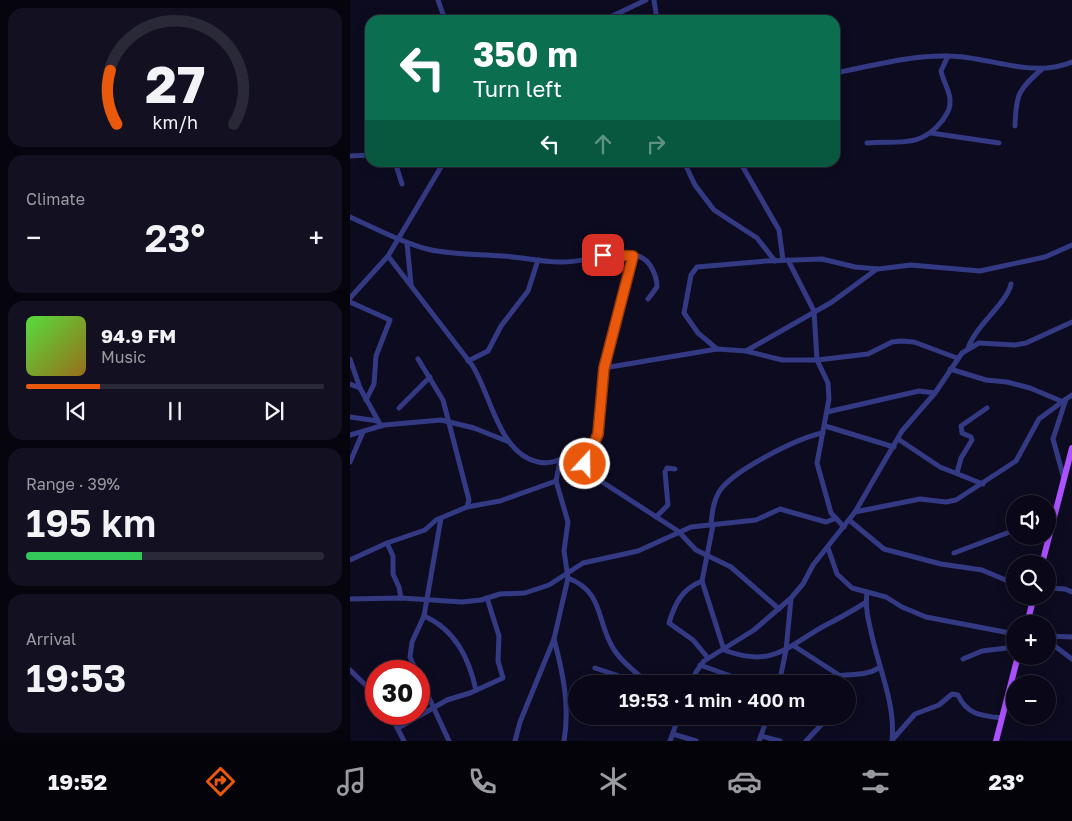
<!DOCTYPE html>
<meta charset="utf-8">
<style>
body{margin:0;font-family:"Golos Text",sans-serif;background:#131121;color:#f1f3f6;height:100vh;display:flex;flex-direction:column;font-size:19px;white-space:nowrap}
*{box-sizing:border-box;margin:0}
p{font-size:16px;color:#999aa2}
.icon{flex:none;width:28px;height:28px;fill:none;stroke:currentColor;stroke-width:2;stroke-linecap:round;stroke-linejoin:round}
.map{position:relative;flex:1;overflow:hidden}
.sheet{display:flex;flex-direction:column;gap:8px;padding:8px;background:#06040d;width:350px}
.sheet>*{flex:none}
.hud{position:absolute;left:15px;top:15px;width:475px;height:152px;border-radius:15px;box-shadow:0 2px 12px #0003,0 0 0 1px #2a2937;background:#0b6e4f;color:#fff;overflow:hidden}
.tools{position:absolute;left:656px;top:495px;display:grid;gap:10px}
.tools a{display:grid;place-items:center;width:50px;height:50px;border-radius:50%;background:#0a0818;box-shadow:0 2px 12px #0003,0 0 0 1px #2a2937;font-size:25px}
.speed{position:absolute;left:15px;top:660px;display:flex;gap:10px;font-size:25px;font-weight:700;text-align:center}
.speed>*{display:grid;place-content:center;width:65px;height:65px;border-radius:50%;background:#0a0818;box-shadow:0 2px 12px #0003,0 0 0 1px #2a2937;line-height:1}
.speed .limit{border:8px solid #d22;background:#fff;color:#111}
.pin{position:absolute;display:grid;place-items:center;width:42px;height:42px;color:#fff;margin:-21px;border-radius:10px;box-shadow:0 2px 8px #0006}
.me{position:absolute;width:55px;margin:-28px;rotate:21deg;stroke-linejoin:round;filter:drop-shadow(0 0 4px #0008)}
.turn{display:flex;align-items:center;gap:18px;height:105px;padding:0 25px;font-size:22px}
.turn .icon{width:65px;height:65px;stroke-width:2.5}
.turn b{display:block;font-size:35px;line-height:42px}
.lanes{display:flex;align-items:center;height:48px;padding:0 25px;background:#0003;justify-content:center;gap:25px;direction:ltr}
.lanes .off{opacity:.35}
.big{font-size:38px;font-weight:600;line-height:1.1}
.sheet .tile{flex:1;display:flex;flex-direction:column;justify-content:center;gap:8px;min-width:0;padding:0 18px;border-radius:15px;background:#131121}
.sheet .dial{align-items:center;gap:0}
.dial svg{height:130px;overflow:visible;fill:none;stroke:#2a2937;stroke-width:7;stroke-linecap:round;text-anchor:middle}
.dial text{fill:#f1f3f6;stroke:none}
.song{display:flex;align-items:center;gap:15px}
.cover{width:60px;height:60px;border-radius:8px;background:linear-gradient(135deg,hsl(110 70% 55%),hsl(40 70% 35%))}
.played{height:5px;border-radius:2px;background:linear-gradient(90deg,#ea580c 25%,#2a2937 25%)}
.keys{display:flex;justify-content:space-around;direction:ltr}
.heat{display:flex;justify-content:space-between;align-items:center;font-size:28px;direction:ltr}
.charge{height:8px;border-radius:4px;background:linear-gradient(90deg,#34c759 39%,#2a2937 0)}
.trip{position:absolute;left:218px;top:675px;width:288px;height:50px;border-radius:25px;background:#0a0818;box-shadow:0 2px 12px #0003,0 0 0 1px #2a2937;font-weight:600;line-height:50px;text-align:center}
.menu{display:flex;height:80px;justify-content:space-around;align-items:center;background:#04030a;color:#999aa2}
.menu .icon{width:35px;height:35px}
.menu .active{color:#ea580c}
.menu b{font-size:22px;color:#f1f3f6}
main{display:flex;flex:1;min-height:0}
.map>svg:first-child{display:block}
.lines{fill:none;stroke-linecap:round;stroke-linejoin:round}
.minor{stroke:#333982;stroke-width:5}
.major{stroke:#ac51ff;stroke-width:6}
.route-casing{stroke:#983908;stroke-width:12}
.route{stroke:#ea580c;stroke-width:9}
</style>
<main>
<section class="sheet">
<div class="tile dial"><svg viewBox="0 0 100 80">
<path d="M14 69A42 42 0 1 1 86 69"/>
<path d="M14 69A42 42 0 0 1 10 36" stroke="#ea580c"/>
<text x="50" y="56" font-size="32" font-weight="700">27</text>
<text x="50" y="72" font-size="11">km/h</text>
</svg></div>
<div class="tile"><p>Climate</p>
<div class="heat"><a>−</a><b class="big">23°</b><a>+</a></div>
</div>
<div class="tile">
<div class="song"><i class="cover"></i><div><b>94.9 FM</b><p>Music</p></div></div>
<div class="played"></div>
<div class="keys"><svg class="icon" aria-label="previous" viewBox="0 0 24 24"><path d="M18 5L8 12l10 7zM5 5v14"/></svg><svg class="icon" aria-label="pause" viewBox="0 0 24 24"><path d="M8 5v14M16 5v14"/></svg><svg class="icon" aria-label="next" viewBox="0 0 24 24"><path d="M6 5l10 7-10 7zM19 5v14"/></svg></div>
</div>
<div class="tile"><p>Range · 39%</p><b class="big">195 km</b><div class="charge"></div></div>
<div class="tile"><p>Arrival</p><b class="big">19:53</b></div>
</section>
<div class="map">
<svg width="722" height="741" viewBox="0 0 722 741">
<rect width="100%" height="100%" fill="#0d0b20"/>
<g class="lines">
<g class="minor">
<polyline points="88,0 94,17 101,20"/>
<polyline points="304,0 307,20"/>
<polyline points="254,20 296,0"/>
<path d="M 485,73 C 522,66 560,55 598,56 C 639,56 681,79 722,62"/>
<path d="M 665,126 C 666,94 668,90 692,69"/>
<polyline points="581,133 649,143"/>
<path d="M 517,143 C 547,140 570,149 592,121 C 596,115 601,109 600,100 C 600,91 593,81 591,71 L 598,56"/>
<polyline points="0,156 20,155"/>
<polyline points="45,162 52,184"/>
<polyline points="334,162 345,185 364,210 407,238 425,261"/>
<polyline points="390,162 429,230 433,260"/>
<path d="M 0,217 C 25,228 50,242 77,249 C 102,255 127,254 153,256 C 171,257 190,262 209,262 C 236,263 261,251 288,256 C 300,259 307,276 307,287 L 298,299"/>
<polyline points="57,243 61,284"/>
<path d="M 38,256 L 122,365 C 141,394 148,453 188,462 C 211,467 224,447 240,450"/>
<polyline points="283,256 258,347 251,385 249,425 236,468 240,474 328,531 346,550 381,567 429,609"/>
<polyline points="438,260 464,311 467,360 478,383 479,399 467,463 481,513 494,527"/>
<polyline points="0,298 38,256 94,162"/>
<polyline points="0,302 40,320 26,356 24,384 16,400"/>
<path d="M 618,348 C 626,325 657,303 661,284"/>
<polyline points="367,349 348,333 334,313 341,275 347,267 416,261 472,259 505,267 528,269 561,265 630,271 695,257 722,245"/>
<polyline points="396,351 482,302 527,269"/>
<polyline points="0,359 10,388 31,426"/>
<polyline points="68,359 93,400 119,500 117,507"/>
<polyline points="118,361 138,351 151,326 178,291 188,260"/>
<polyline points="254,368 367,349 396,351 432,360 467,360 518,354 542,342 551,341 564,342 607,358"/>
<polyline points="600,369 636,380 657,382 680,388 711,401"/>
<polyline points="0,384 10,388"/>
<polyline points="49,408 80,377"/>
<polyline points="477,412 569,391 585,393"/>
<polyline points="0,417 28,421"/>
<polyline points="475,426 544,447"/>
<polyline points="0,435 34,425 91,420 124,428 159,442"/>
<polyline points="548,439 590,467 633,484"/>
<polyline points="0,462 13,432"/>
<polyline points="607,473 611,458 622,440 621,437 612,433 611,426 637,408"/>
<polyline points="714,479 703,439 716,399 722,395"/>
<polyline points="505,512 570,499 596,502 606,500 666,461 689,419 716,399"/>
<polyline points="306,517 318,505 315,472 317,468 325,469"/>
<polyline points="499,520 534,549 591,564 632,570 665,584"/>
<path d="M 361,525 C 362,514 363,502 369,492 C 382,471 449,437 473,433"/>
<path d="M 363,525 L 352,581 L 374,650 C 422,668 435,648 474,626 C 488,619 502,611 515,603"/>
<polyline points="37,543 43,556 43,574 49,587 51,598"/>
<polyline points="478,548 487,574 502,588 536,597 552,607 576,617 665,634"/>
<polyline points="604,553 665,530"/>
<polyline points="0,560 37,543 75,530 86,520 117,507 150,501 206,481"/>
<path d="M 218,578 C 254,592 246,620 263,648 C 271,662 287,673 299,684"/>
<path d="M 352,581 C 332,589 325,603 319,623 L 343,640 L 358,658"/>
<polyline points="698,588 715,589 722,592"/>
<path d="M 517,593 C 515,605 517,615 520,627 C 527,664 546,703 542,741"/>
<polyline points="0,599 51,598 112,602 131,600 150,594 175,593 199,585 233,563 288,551 341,527 406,520 430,509 476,522 484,519"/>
<path d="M 74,616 C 106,630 119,659 126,690"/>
<polyline points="698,636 722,637"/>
<path d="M 204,639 C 213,673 220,706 214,741"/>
<polyline points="698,641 722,659"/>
<polyline points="444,646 489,675"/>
<polyline points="613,659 632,651 665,647"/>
<polyline points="350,665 403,684"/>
<polyline points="245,668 293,684"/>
<polyline points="0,670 26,695"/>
<polyline points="66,671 60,657 62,642 74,616 91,518"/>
<polyline points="69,676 99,741"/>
<polyline points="341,684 346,672 354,661 404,630 441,598 453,584 463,565 505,512 552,431 585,393 612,353 629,343 665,345 676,343 722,322"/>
<polyline points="429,684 436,650 441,599"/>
<path d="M 471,684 C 486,669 509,680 529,668"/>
<polyline points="40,714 54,741"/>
<polyline points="389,716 415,724"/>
<polyline points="48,728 97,700 120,693 153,678 148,661 149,636 137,598"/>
<polyline points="323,734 346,741"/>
<polyline points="411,736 430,741"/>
<path d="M 543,739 L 565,714 L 589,705 L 602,694 L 608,695 C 617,715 632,716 652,718"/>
<polyline points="165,741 170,722 204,639 218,578 214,551 218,522 206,481 210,461"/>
<polyline points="320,741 329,716"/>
<polyline points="409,741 418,716"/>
<polyline points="456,741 472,724 470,716"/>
</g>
<g class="major">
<polyline points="692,564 722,448"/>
<polyline points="677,624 684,596"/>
<polyline points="646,741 668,656"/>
</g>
</g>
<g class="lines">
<defs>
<polyline id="route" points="235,464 248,434 254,368 283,256 253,255"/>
</defs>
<use href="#route" class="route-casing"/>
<use href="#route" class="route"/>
</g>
</svg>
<div class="tools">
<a><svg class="icon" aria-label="sound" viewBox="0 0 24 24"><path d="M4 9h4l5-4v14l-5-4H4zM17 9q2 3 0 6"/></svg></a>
<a><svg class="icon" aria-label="search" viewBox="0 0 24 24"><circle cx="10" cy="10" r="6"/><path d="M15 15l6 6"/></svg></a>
<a>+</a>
<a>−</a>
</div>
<div class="speed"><div class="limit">30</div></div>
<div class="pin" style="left:253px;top:255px;background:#d93025"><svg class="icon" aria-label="arrive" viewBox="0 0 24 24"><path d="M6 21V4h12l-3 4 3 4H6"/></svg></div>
<svg class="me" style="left:235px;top:464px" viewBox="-20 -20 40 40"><circle r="17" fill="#ea580c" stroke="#fff" stroke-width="3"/><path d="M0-11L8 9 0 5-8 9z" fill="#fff"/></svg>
<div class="trip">19:53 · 1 min · 400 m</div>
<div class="hud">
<div class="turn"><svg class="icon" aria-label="left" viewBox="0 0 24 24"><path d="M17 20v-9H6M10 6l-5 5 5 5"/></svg><div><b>350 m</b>Turn left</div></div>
<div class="lanes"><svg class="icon" aria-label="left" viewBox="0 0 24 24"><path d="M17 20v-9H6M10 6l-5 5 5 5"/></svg><svg class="icon off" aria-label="ahead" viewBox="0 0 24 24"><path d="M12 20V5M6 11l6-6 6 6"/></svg><svg class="icon off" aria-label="right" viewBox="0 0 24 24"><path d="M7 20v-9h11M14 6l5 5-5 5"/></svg></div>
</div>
</div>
</main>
<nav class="menu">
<b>19:52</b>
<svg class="icon active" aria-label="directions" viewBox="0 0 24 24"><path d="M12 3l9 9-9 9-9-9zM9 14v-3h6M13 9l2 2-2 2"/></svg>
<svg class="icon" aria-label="music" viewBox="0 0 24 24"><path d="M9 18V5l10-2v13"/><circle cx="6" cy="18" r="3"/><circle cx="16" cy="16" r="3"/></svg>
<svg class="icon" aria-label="phone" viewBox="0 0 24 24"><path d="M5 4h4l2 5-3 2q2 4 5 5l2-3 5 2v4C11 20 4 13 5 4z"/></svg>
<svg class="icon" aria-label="climate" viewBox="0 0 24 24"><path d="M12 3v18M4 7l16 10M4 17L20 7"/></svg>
<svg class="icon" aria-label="car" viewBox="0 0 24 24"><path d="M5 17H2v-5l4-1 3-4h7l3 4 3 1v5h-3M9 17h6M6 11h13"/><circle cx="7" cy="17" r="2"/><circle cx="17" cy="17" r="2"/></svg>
<svg class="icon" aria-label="filters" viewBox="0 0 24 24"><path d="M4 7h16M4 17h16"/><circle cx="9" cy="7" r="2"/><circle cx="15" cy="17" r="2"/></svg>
<b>23°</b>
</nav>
